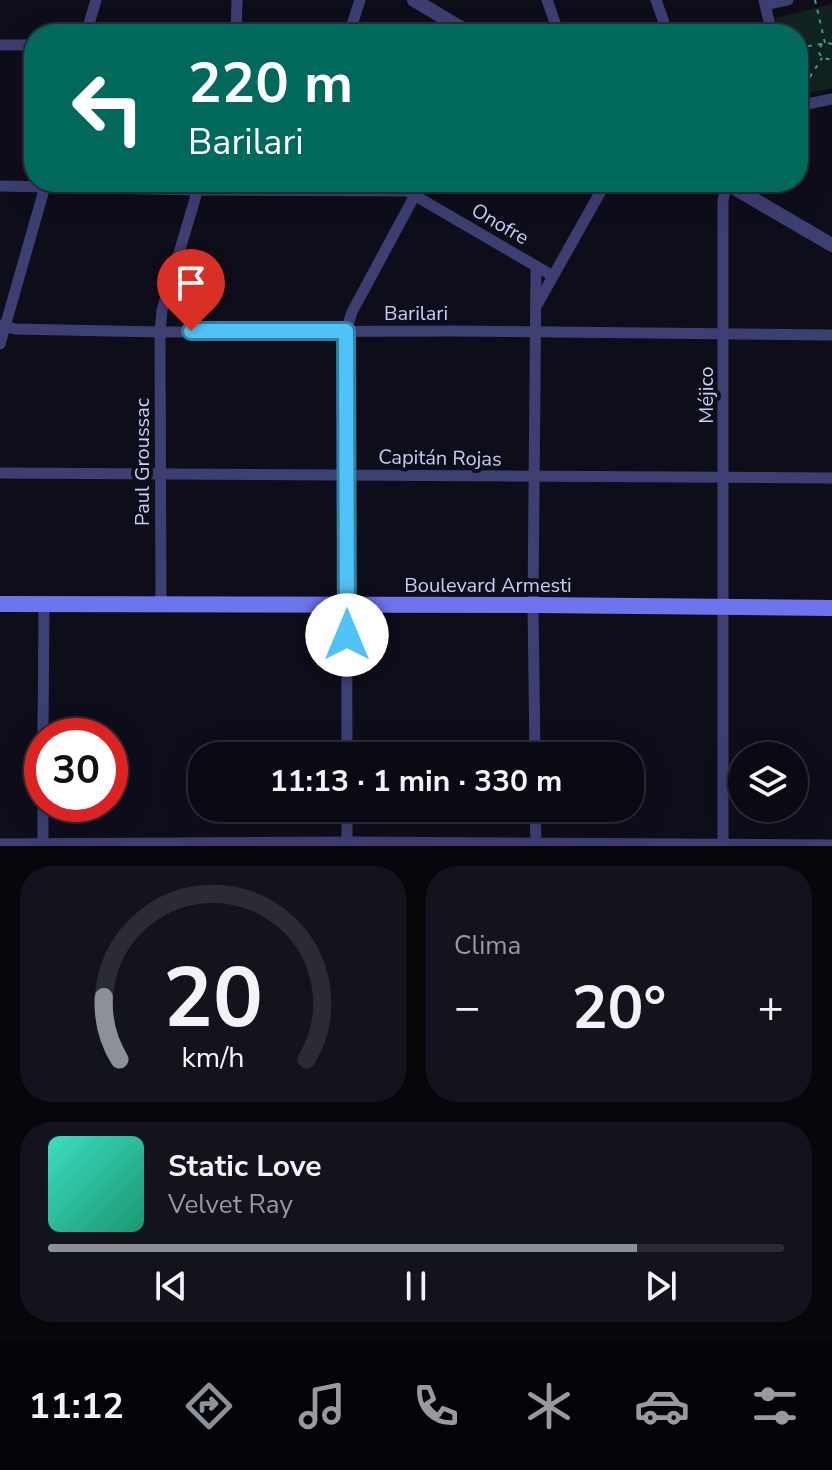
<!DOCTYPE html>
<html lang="es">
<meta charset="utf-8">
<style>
body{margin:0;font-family:"Nunito Sans",sans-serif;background:#13131d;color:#f1f3f6;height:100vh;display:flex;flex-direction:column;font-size:30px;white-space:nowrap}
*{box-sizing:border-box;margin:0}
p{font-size:26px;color:#999aa0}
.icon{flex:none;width:44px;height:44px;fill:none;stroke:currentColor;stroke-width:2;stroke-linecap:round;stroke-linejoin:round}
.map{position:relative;height:846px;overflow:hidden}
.side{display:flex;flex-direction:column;gap:20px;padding:20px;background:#06060b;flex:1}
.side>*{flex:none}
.banner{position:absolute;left:24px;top:24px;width:784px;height:168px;border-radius:32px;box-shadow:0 8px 32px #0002,0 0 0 2px #2a2b34;background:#00695c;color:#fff;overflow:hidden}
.controls{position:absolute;left:728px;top:742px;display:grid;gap:16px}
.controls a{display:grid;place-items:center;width:80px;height:80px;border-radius:50%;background:#0a0a14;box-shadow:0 8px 32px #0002,0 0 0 2px #2a2b34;font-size:40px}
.speed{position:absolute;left:24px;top:718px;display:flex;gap:16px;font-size:40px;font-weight:700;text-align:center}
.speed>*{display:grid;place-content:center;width:104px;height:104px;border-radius:50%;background:#0a0a14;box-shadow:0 8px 32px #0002,0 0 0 2px #2a2b34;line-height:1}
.speed .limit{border:12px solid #d22;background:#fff;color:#111}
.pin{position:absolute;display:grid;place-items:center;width:68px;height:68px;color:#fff;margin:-82px -34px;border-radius:50% 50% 50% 0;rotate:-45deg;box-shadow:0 0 8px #0007}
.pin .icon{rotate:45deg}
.me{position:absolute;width:88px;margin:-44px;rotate:0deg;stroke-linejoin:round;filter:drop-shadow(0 0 6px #0008)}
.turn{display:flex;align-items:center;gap:28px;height:168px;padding:0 32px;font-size:36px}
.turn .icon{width:104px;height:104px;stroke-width:2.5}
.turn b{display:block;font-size:56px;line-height:68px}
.big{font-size:60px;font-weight:700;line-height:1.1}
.side .card{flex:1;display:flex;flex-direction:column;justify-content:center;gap:12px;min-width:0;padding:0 28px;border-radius:32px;background:#13131d}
.side .dial{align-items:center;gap:0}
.dial svg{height:208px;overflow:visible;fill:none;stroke:#2a2b34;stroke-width:7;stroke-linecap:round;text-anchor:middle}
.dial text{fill:#f1f3f6;stroke:none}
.song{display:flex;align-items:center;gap:24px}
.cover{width:96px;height:96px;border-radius:12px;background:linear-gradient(135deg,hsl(170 70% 55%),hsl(160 70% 35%))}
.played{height:8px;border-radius:4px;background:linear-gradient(90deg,#8c9099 80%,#2a2b34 80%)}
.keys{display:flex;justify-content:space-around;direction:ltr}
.heat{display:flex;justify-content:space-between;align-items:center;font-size:44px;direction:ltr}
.side .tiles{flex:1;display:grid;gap:20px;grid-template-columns:1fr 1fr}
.card:last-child{grid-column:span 2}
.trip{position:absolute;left:188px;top:742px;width:456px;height:80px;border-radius:32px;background:#0a0a14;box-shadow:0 8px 32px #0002,0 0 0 2px #2a2b34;font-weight:700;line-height:80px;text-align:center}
.tab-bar{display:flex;height:128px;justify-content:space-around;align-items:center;background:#040408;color:#999aa0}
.tab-bar .icon{width:56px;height:56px}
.tab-bar .on{color:#8c9099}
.tab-bar b{font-size:36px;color:#f1f3f6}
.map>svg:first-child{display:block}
.green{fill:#102321}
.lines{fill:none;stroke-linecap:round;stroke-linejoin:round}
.path{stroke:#399f90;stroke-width:2;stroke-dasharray:4 6;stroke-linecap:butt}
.minor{stroke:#3d3f73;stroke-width:11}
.tertiary{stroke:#3d3f73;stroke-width:14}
.secondary{stroke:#6d75ee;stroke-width:16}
.route-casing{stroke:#337fa1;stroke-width:20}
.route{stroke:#4fc3f7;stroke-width:14}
.labels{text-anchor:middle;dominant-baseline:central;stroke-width:8;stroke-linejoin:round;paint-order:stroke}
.street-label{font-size:20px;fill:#cccbf9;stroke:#0e0d1a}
</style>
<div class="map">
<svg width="832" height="846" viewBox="0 0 832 846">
<rect width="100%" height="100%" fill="#0e0d1a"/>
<polygon class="green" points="832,4 832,88 798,96 798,34 779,34 775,18"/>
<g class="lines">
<g class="path">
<polyline points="815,0 825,43"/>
<polyline points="832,44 828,43 822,44 818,51 822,58 828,59 832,58"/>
<polyline points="798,48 821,44"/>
<polyline points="799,94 822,58"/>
</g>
<g class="minor">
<polyline points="547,0 559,34"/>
<polyline points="656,0 668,34"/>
<polyline points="764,0 772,34"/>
<polyline points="765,5 788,0"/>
<polyline points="86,34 96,0"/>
<polyline points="236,34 237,0"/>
<polyline points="349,34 360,0"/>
<polyline points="0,45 34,45"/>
<polyline points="798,106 832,99"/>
<polyline points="0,186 198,190 407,191 553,276"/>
<polyline points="538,303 606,182"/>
<polyline points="0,325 15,329 160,332 452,331 832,335"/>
<polyline points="0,344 46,183"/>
<polyline points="0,473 832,478"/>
<polyline points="161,603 160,332 162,310 200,182"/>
<polyline points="43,736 44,604"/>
<polyline points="347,756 346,331 352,312 422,182"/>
<polyline points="535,756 533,605 536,266"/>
<polyline points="535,808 536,846"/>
<polyline points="0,844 347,842 832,845"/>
<polyline points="43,846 43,804"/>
<polyline points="347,846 347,808"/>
<polyline points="723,846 723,200 727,183"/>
</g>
<g class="tertiary">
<polyline points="414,0 471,34"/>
<polyline points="724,182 832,245"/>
</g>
<polyline class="secondary" points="0,604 533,605 832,608"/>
</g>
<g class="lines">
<defs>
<polyline id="route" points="191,331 346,331 347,635"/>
</defs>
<use href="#route" class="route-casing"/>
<use href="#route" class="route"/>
</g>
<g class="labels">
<g class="street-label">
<text transform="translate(500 224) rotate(30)">Onofre</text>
<text x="416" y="313">Barilari</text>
<text transform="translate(706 395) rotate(-90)">Méjico</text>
<text transform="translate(440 458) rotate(1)">Capitán Rojas</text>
<text transform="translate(142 462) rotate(-90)">Paul Groussac</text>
<text x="488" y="585">Boulevard Armesti</text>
</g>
</g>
</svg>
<div class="controls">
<a><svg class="icon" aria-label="layers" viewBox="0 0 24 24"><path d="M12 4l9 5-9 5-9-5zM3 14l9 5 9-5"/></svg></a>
</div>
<div class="speed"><div class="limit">30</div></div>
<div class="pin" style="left:191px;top:331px;background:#d93025"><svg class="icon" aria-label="arrive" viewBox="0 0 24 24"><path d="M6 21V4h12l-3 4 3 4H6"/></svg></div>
<svg class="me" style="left:347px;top:635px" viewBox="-20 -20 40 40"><circle r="19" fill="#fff"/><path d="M0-13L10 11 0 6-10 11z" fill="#4fc3f7"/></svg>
<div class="trip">11:13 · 1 min · 330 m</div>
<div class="banner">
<div class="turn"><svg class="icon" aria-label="left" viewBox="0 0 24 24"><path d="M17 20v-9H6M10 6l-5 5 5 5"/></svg><div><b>220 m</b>Barilari</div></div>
</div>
</div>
<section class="side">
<div class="tiles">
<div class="card dial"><svg viewBox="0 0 100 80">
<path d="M14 69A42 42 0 1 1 86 69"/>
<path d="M14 69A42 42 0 0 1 8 45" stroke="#8c9099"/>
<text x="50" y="56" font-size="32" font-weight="700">20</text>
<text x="50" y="72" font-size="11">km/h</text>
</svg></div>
<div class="card"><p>Clima</p>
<div class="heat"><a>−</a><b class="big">20°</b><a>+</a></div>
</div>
<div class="card">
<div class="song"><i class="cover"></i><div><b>Static Love</b><p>Velvet Ray</p></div></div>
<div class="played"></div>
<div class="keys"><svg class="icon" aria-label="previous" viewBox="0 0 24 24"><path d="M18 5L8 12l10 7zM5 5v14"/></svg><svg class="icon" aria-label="pause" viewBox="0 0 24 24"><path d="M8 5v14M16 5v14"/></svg><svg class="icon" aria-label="next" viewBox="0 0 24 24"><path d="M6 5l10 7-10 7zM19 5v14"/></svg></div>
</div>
</div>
</section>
<nav class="tab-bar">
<b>11:12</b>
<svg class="icon on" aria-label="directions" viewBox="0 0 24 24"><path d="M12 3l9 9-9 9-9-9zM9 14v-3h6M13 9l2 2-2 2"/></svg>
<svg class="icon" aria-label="music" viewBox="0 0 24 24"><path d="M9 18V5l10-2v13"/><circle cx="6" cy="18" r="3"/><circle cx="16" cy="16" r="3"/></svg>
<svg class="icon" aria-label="phone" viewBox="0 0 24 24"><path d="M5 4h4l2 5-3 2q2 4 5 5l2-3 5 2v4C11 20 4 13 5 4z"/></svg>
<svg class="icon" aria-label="climate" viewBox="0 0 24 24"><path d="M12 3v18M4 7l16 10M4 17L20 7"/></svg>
<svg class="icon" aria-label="car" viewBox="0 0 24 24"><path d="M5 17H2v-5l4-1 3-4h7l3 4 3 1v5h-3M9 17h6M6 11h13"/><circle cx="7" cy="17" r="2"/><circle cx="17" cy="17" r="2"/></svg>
<svg class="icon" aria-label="filters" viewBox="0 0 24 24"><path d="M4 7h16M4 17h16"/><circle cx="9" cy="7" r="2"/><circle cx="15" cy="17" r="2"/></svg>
</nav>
